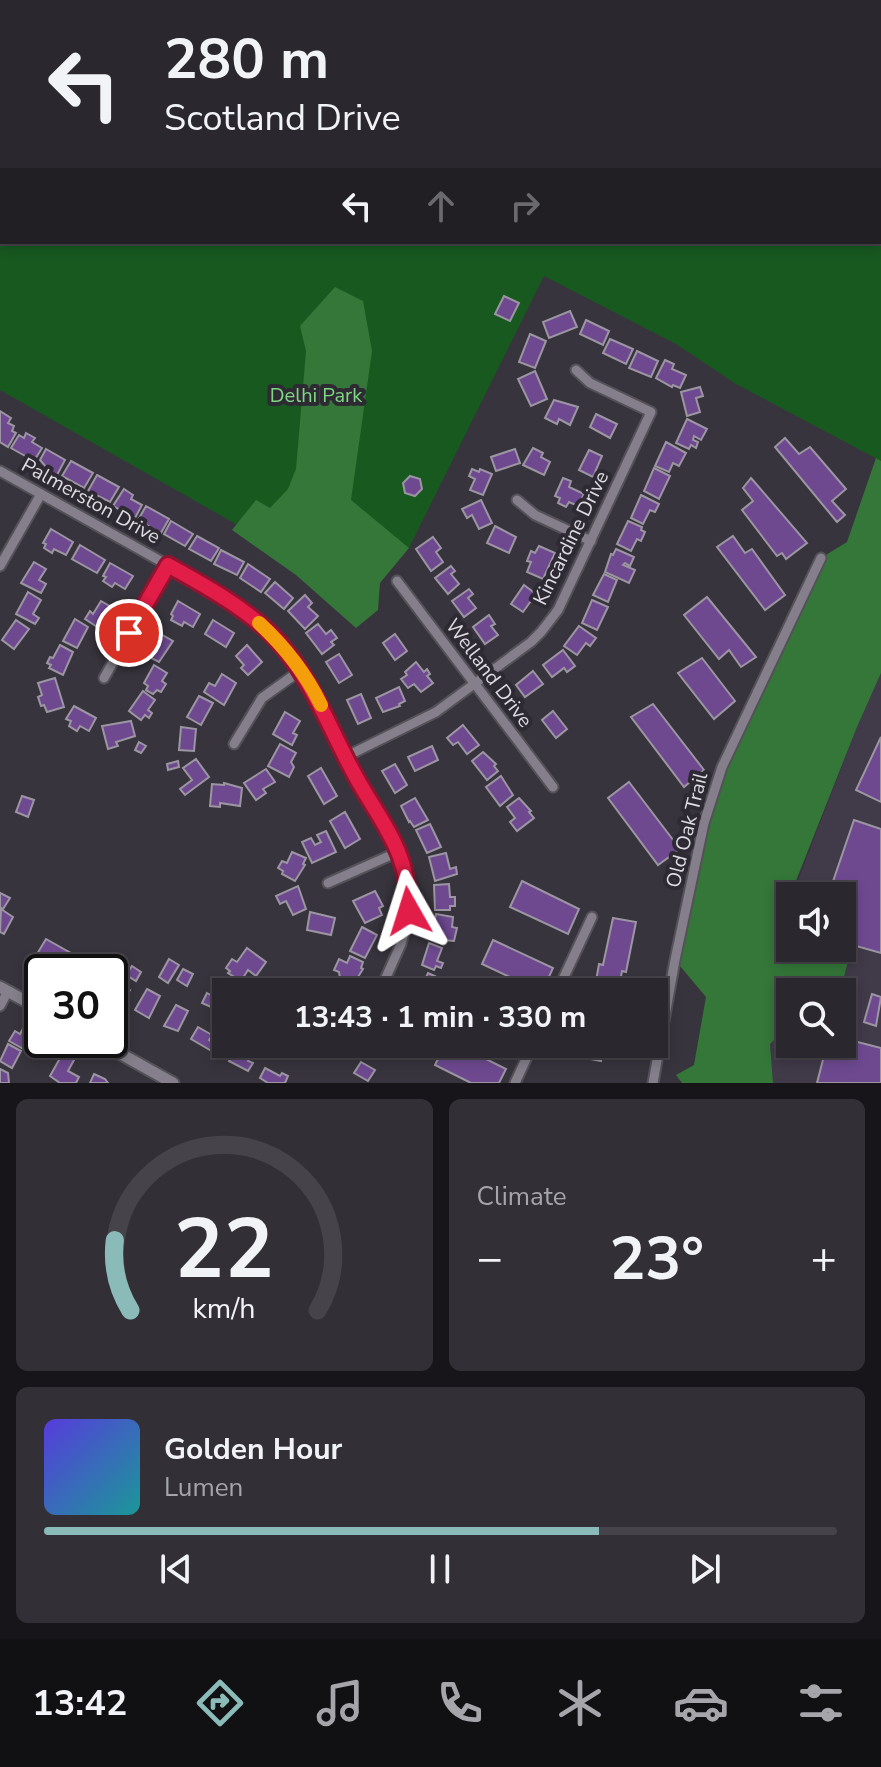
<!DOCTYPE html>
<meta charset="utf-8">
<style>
body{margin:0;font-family:"Nunito Sans",sans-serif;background:#322f36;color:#f1f3f6;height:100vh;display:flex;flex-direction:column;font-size:30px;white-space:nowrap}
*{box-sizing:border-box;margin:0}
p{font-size:26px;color:#a5a5aa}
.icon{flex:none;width:44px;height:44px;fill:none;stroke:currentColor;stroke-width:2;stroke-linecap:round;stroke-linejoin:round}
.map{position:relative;height:1083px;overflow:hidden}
.drawer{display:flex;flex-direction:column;gap:16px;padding:16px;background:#171519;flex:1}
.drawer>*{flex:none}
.banner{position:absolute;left:0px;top:0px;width:882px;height:244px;box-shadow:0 4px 12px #0003,0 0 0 2px #46444a;background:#2a272e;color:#f1f3f6;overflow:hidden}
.fabs{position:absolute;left:776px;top:882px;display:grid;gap:16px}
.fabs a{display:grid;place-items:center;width:80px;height:80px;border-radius:0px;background:#2a272e;box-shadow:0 4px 12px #0003,0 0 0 2px #46444a;font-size:40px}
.speed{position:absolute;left:24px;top:954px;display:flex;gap:16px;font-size:40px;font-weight:700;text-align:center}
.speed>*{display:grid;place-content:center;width:104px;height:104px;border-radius:50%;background:#2a272e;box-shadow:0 4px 12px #0003,0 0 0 2px #46444a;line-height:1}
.speed .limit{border:4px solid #111;border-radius:12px;background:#fff;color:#111}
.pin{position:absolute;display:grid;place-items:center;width:68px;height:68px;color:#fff;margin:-34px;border:4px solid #fff;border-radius:50%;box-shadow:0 2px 8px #0007}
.me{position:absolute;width:88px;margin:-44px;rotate:354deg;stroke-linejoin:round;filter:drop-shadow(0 0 6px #0008)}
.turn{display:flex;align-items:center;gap:28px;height:168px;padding:0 32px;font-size:36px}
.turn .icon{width:104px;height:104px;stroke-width:2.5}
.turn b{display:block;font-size:56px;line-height:68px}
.lanes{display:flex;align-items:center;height:76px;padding:0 32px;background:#0003;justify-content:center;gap:40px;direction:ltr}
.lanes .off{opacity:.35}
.big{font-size:60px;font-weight:700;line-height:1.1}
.drawer .tile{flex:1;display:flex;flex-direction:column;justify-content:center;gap:12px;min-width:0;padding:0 28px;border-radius:12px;background:#322f36}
.drawer .dial{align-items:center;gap:0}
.dial svg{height:208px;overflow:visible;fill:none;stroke:#46444a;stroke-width:7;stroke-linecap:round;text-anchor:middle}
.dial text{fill:#f1f3f6;stroke:none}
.song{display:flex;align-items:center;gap:24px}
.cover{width:96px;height:96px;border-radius:12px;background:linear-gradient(135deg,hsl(250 70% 55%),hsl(180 70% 35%))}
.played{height:8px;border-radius:4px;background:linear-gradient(90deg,#8bbbb9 70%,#46444a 70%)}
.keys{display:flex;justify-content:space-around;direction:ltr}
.heat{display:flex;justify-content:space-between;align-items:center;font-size:44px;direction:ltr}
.drawer .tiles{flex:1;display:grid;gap:16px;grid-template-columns:1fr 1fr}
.tile:last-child{grid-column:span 2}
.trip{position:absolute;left:212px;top:978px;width:456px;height:80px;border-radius:0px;background:#2a272e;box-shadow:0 4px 12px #0003,0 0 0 2px #46444a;font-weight:700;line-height:80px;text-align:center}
.menu{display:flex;height:128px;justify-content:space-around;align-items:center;background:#111012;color:#a5a5aa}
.menu .icon{width:56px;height:56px}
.menu .current{color:#8bbbb9}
.menu b{font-size:36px;color:#f1f3f6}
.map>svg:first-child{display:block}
.built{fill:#413a49}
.green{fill:#185920}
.forest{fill:#347739}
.building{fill:#6e4990;stroke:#9b96a1;stroke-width:2}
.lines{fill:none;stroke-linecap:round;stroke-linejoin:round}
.minor-casing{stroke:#545159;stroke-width:13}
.tertiary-casing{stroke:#545159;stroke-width:15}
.minor{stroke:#847f8a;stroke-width:9}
.tertiary{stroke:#847f8a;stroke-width:11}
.route-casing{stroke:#92132f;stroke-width:20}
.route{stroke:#e11d48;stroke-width:14}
.slow{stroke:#f59e0b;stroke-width:14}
.labels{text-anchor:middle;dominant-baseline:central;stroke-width:8;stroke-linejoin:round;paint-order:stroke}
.park-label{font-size:20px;fill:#7ed782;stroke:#2e2a33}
.street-label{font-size:20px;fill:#dedce2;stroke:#2e2a33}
</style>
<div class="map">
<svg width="881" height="1083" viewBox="0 0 881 1083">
<rect width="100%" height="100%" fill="#38343d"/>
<g class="built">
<polygon points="881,673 881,1083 773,1083 770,1044 787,1029 790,1029 790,1044 842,1044 840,992 849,958 810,948 842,948 842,896 792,896 857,727"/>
<polygon points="790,902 790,943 777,940"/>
</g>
<polygon class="green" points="0,0 235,2 2,2 2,242 880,242 880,2 672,2 881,0 881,461 736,384 676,344 544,276 409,548 366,598 0,390"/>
<g class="forest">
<polygon points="335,287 363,301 372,351 351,500 409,548 380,583 378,610 356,628 296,575 232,530 256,500 270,508 288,489 296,469 306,351 300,326"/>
<polygon points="876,458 881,461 881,673 857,727 790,896 777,939 790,943 790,948 810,948 849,958 840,992 790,992 790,1029 786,1029 770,1044 773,1083 682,1083 676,1075 694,1065 706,997 675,960 712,795 821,558 847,542"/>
</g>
<g class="building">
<polygon points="504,296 519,303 510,321 495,314"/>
<polygon points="570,311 577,327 549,338 543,322"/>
<polygon points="586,320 609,331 603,345 580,334"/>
<polygon points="530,334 546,341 535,368 519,362"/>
<polygon points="610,339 633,349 626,364 603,353"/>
<polygon points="637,351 658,361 651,377 629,368"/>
<polygon points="665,360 674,364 672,369 686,375 680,388 673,385 672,387 656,378"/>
<polygon points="535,371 547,399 531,406 518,379"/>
<polygon points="700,387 703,396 696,398 700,412 687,416 681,392"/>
<polygon points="554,400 578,407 570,425 559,419 557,424 545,418"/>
<polygon points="0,411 11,418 8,423 14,426 12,431 16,433 8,447 0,442"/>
<polygon points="596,414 617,424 610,438 590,427"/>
<polygon points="687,419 707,429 701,440 694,436 693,440 698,442 696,448 691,445 689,449 676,443"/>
<polygon points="26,433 35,438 32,442 42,448 34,461 11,448 19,435 24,438"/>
<polygon points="785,438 799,454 810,447 846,489 832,501 845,515 837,522 775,447"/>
<polygon points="666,442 686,453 679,466 673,463 669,472 655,466"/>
<polygon points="533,448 543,453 541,457 550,462 544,475 523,465"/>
<polygon points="46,449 65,460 56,477 47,472 48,469 40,460"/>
<polygon points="515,449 520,463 496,471 491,457"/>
<polygon points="589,450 602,456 593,477 579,470"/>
<polygon points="71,461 93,473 84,488 62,476"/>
<polygon points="654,468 670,476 659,499 644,491"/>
<polygon points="472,469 479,472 480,469 492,474 483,495 470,490 475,479 469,476"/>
<polygon points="97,475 119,487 110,502 88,491"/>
<polygon points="410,476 420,479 422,489 415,496 405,493 403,483"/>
<polygon points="563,478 571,481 569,487 584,494 578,506 569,502 566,507 558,503 560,498 555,496"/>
<polygon points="751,478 807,543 786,559 782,553 777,556 742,510 753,501 743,488"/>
<polygon points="124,489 133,495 131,499 142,505 135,518 113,506"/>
<polygon points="641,495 659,504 655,512 650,510 643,524 631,518"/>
<polygon points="481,500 492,523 479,529 472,515 467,518 462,509"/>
<polygon points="146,506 169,519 161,533 138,520"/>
<polygon points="171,521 193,534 185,546 164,534"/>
<polygon points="628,521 642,527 641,530 645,532 641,541 637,539 631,551 617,544"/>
<polygon points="495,526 516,537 509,553 487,543"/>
<polygon points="51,529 73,542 66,555 54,549 52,553 44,548 46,544 43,543"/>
<polygon points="197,536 219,548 211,561 189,549"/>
<polygon points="733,536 745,553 752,549 785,595 765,610 717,547"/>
<polygon points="433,537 441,548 436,552 443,562 431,571 416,549"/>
<polygon points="80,545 105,560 97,573 72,559"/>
<polygon points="539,546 555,553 543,579 527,572 531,562 527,561 531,551 535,553"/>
<polygon points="616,549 634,557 630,566 625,563 623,565 635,570 629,583 605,572 611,554 613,555"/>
<polygon points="221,550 244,562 237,575 214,564"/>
<polygon points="34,562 46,569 39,580 46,584 41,593 21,583"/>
<polygon points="110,563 133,576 125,589 115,583 112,587 103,581 106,577 103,576"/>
<polygon points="248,564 270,579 261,592 240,578"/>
<polygon points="451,566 455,571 451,574 459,584 448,594 435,578"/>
<polygon points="604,574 617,580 608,602 593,595"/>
<polygon points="275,582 293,598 284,609 265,593"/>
<polygon points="524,585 536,594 523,612 511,604"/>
<polygon points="469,589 473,594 468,598 476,608 464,617 452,601"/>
<polygon points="28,592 41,600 33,614 39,618 35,624 16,614"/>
<polygon points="305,595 312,603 308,607 318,616 305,629 288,611"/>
<polygon points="707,597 756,657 741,667 729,650 719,659 684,615"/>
<polygon points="592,600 608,607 597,630 582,623"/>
<polygon points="101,601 115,609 102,630 85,619 90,611 93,614"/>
<polygon points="178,601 200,614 193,627 184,622 182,626 171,620 173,616 171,614"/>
<polygon points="489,615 495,624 491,626 498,635 485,644 473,627"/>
<polygon points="75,619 88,627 77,648 63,641"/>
<polygon points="16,620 29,629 14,649 2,640"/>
<polygon points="213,620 234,633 226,647 205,634"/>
<polygon points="318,624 326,634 331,630 337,638 331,642 334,645 322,654 306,633"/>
<polygon points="579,626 596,638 590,646 586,643 577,655 564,646"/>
<polygon points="159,633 173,641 159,662 151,658 154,654 149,651"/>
<polygon points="395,634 407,651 395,660 383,643"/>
<polygon points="60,645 73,652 63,675 49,668 51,665 47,663 50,657 53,658"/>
<polygon points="247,645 262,662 248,675 241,668 244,665 236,656"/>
<polygon points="563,650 575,666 567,672 564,668 552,677 543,665"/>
<polygon points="339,654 352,675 339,683 326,662"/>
<polygon points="702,658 735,701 714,719 678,673"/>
<polygon points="416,662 424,672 427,669 430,674 427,676 433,683 421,692 414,684 408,688 401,679 407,675 405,672"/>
<polygon points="154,665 167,673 162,681 166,684 161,692 157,690 153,694 146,690 148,686 144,683"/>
<polygon points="533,671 543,684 525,697 516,685"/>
<polygon points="222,674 236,683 224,705 204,692 209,683 215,686"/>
<polygon points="55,678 64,707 47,712 44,705 41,706 38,697 42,695 38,683"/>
<polygon points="399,687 405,701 399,704 400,706 383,712 376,698"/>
<polygon points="143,691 155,700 148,710 152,713 149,718 145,715 141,720 129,711"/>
<polygon points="361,694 371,718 358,724 347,700"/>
<polygon points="199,696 213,703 201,725 187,717"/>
<polygon points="653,704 704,770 684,787 631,717"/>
<polygon points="74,706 96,718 89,731 80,726 77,731 69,726 71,721 66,719"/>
<polygon points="553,711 567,729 556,738 542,720"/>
<polygon points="285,712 300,721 293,733 297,735 292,745 273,734"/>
<polygon points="131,721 135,736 116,742 118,746 108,749 102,726"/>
<polygon points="463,725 479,745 467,754 458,742 453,745 447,738"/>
<polygon points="181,727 196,729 194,751 179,750"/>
<polygon points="881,737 881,802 856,790"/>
<polygon points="139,742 146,746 141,753 135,750"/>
<polygon points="280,744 296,753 291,762 294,767 289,777 268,766"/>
<polygon points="432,746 438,760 415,771 408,757"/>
<polygon points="483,752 496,764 494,766 498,771 487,780 472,761"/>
<polygon points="196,759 209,777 185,795 180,789 192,780 183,768"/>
<polygon points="178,761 179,767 168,770 167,764"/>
<polygon points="395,764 407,785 395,793 382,771"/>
<polygon points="321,768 337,796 324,804 308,776"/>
<polygon points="266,769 275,782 263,789 266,793 256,800 244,783"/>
<polygon points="501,776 513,795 500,806 486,787"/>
<polygon points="629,782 680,849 658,865 608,798"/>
<polygon points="224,783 242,788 240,806 220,803 220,807 210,806 212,784 224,785"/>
<polygon points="22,796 34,800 28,817 16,812"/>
<polygon points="415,798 428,820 414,827 410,821 409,822 401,806"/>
<polygon points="519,798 531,811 529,812 534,818 517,831 510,822 515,818 507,807"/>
<polygon points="345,812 360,839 345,848 330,821"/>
<polygon points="854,820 881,829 881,953 842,942 842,896 828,896"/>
<polygon points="430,824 441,847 427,853 416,830"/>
<polygon points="326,831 336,852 312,863 302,842 311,838 315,845 321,842 317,835"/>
<polygon points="292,852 306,858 303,864 305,865 295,881 282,874 283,871 278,868 282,861 287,863"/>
<polygon points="446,853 450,869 456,867 457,874 435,881 429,857"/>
<polygon points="522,881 579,909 568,934 510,907"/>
<polygon points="449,884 450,897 455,897 455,906 450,906 450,910 435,910 434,885"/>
<polygon points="298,886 306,909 293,915 286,901 280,904 276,896"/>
<polygon points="375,891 383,906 379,908 382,915 365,923 353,901"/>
<polygon points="0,893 10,898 3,909 0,907"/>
<polygon points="1,909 13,917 4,934 0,932"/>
<polygon points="310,912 335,918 331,935 307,930"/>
<polygon points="436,914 453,917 452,927 457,928 454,941 431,939"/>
<polygon points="613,918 636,922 626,972 622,971 618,992 594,992 599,964 603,965"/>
<polygon points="362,927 377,935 365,958 350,951"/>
<polygon points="46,939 76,956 69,969 37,954"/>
<polygon points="493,940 553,968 542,992 482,964"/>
<polygon points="429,943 442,948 437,961 443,963 441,968 436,966 434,970 422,965"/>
<polygon points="247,948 266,962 256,976 248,970 241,981 228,973 230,971 226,968 232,959 237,962"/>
<polygon points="350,956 363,962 361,968 363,969 353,985 340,978 339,972 334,970 339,959 347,963"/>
<polygon points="169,959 179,965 168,983 159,977"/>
<polygon points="79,962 96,972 73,972"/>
<polygon points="132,966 141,972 136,981 126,975"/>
<polygon points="183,969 193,974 187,986 177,980"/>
<polygon points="428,973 441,979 436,990 440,992 419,992"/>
<polygon points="112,980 130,990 123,1001 110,999"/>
<polygon points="475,984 492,992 471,992"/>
<polygon points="147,989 160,996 149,1018 135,1010"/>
<polygon points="207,993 216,998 211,1007 202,1003"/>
<polygon points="872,994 881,997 876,1026 864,1022"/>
<polygon points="176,1005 188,1011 178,1031 164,1026"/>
<polygon points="25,1025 38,1032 36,1037 40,1039 35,1048 31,1045 27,1051 9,1041 15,1031 20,1034"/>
<polygon points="198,1027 212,1035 209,1040 220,1046 215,1053 191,1039"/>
<polygon points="842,1038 881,1048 881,1083 817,1083 827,1044 842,1044"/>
<polygon points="8,1044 21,1051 12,1068 0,1061"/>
<polygon points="382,1044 397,1044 398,1049 386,1052"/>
<polygon points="445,1044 456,1044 506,1069 499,1083 471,1083 435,1065"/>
<polygon points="582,1044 604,1044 601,1061 580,1057"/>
<polygon points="236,1049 250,1056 248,1061 253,1063 248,1071 229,1061"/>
<polygon points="63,1053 74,1060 68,1071 79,1077 76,1083 60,1083 50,1076"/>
<polygon points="361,1062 375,1070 368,1081 354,1073"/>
<polygon points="265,1068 280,1076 282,1073 288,1076 285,1083 268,1083 260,1078"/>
<polygon points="0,1069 8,1073 9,1083 0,1083"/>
<polygon points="94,1074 105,1079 108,1083 90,1083"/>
</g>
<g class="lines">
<defs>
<g id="minor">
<polyline points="320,2 320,0"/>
<polyline points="470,2 471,0"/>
<polyline points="0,471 221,595 269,632 301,670 355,776 398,852 406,877 409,911 406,925 401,944 383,984 384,992"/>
<polyline points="517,500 535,515 591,541"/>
<polyline points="0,566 41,494"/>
<polyline points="397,581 553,787"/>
<polyline points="104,678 168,565"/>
<polyline points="234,744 262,698 301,670"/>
<polyline points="345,757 436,712 531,642 541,632 558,610 651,412 590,383 576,370"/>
<polyline points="328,883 398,852"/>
<polyline points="557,992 592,917"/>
<polyline points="0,1006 8,991"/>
<polyline points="515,1083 533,1044"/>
<polyline points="653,1083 675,960 704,823 722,767 821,558"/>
</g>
<g id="tertiary">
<polyline points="0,987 42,1010"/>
<polyline points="96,1040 173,1083"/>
</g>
</defs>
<use href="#minor" class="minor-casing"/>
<use href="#tertiary" class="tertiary-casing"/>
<use href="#minor" class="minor"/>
<use href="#tertiary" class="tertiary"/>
</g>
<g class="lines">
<defs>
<path id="route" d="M 129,633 L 168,565 C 203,585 239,604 269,632 C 311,673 328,727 356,777 C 370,803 390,829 400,857 C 407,875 408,892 409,911"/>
</defs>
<use href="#route" class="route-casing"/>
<use href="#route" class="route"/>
<path class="slow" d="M 259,623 C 285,647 306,674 321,705"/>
</g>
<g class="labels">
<g class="park-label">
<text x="316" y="395">Delhi Park</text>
</g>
<g class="street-label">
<text transform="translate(91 501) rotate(29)">Palmerston Drive</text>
<text transform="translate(571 538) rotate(-64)">Kincardine Drive</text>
<text transform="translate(489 673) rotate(53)">Welland Drive</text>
<text transform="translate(687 830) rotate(-76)">Old Oak Trail</text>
</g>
</g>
</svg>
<div class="fabs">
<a><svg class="icon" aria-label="sound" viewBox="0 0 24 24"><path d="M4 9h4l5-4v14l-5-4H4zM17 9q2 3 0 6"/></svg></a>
<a><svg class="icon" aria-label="search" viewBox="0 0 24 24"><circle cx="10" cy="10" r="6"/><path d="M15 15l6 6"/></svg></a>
</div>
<div class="speed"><div class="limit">30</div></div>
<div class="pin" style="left:129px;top:633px;background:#d93025"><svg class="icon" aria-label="arrive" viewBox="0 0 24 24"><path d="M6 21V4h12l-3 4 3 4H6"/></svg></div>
<svg class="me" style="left:409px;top:911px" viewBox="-20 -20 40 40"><path d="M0-17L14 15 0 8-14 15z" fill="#e11d48" stroke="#fff" stroke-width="4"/></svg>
<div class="trip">13:43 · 1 min · 330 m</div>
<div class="banner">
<div class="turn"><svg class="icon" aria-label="left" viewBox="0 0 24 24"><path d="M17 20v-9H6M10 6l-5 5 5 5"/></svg><div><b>280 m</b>Scotland Drive</div></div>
<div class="lanes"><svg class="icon" aria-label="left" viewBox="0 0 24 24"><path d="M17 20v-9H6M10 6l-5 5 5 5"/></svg><svg class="icon off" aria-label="ahead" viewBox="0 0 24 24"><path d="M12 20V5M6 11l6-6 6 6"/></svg><svg class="icon off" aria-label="right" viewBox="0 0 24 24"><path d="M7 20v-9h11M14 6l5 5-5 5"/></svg></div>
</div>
</div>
<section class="drawer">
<div class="tiles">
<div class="tile dial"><svg viewBox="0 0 100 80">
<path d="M14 69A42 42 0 1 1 86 69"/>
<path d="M14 69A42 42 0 0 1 8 42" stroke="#8bbbb9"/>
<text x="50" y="56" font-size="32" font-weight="700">22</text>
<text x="50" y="72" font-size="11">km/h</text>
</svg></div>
<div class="tile"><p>Climate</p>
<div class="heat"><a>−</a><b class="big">23°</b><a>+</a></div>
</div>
<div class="tile">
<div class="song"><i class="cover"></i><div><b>Golden Hour</b><p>Lumen</p></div></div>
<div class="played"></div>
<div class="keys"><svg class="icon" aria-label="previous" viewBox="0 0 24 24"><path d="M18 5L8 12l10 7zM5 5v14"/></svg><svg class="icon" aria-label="pause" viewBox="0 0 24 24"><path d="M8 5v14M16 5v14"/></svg><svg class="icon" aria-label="next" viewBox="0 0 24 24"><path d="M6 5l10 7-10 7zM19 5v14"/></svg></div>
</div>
</div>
</section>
<nav class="menu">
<b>13:42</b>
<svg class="icon current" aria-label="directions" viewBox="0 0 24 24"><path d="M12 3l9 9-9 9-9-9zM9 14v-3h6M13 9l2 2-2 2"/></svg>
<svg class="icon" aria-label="music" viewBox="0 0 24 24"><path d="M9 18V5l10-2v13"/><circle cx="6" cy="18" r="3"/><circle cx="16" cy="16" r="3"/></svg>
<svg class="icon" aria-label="phone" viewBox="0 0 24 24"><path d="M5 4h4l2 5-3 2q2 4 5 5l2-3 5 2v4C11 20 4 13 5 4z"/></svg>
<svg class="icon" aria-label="climate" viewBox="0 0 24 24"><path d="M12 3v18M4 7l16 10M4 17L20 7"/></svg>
<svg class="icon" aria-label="car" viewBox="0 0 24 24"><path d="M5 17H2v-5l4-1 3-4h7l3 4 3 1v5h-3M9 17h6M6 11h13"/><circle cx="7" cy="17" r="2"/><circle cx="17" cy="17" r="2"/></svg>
<svg class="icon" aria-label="filters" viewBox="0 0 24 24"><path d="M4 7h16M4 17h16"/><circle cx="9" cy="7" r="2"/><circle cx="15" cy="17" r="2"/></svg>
</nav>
